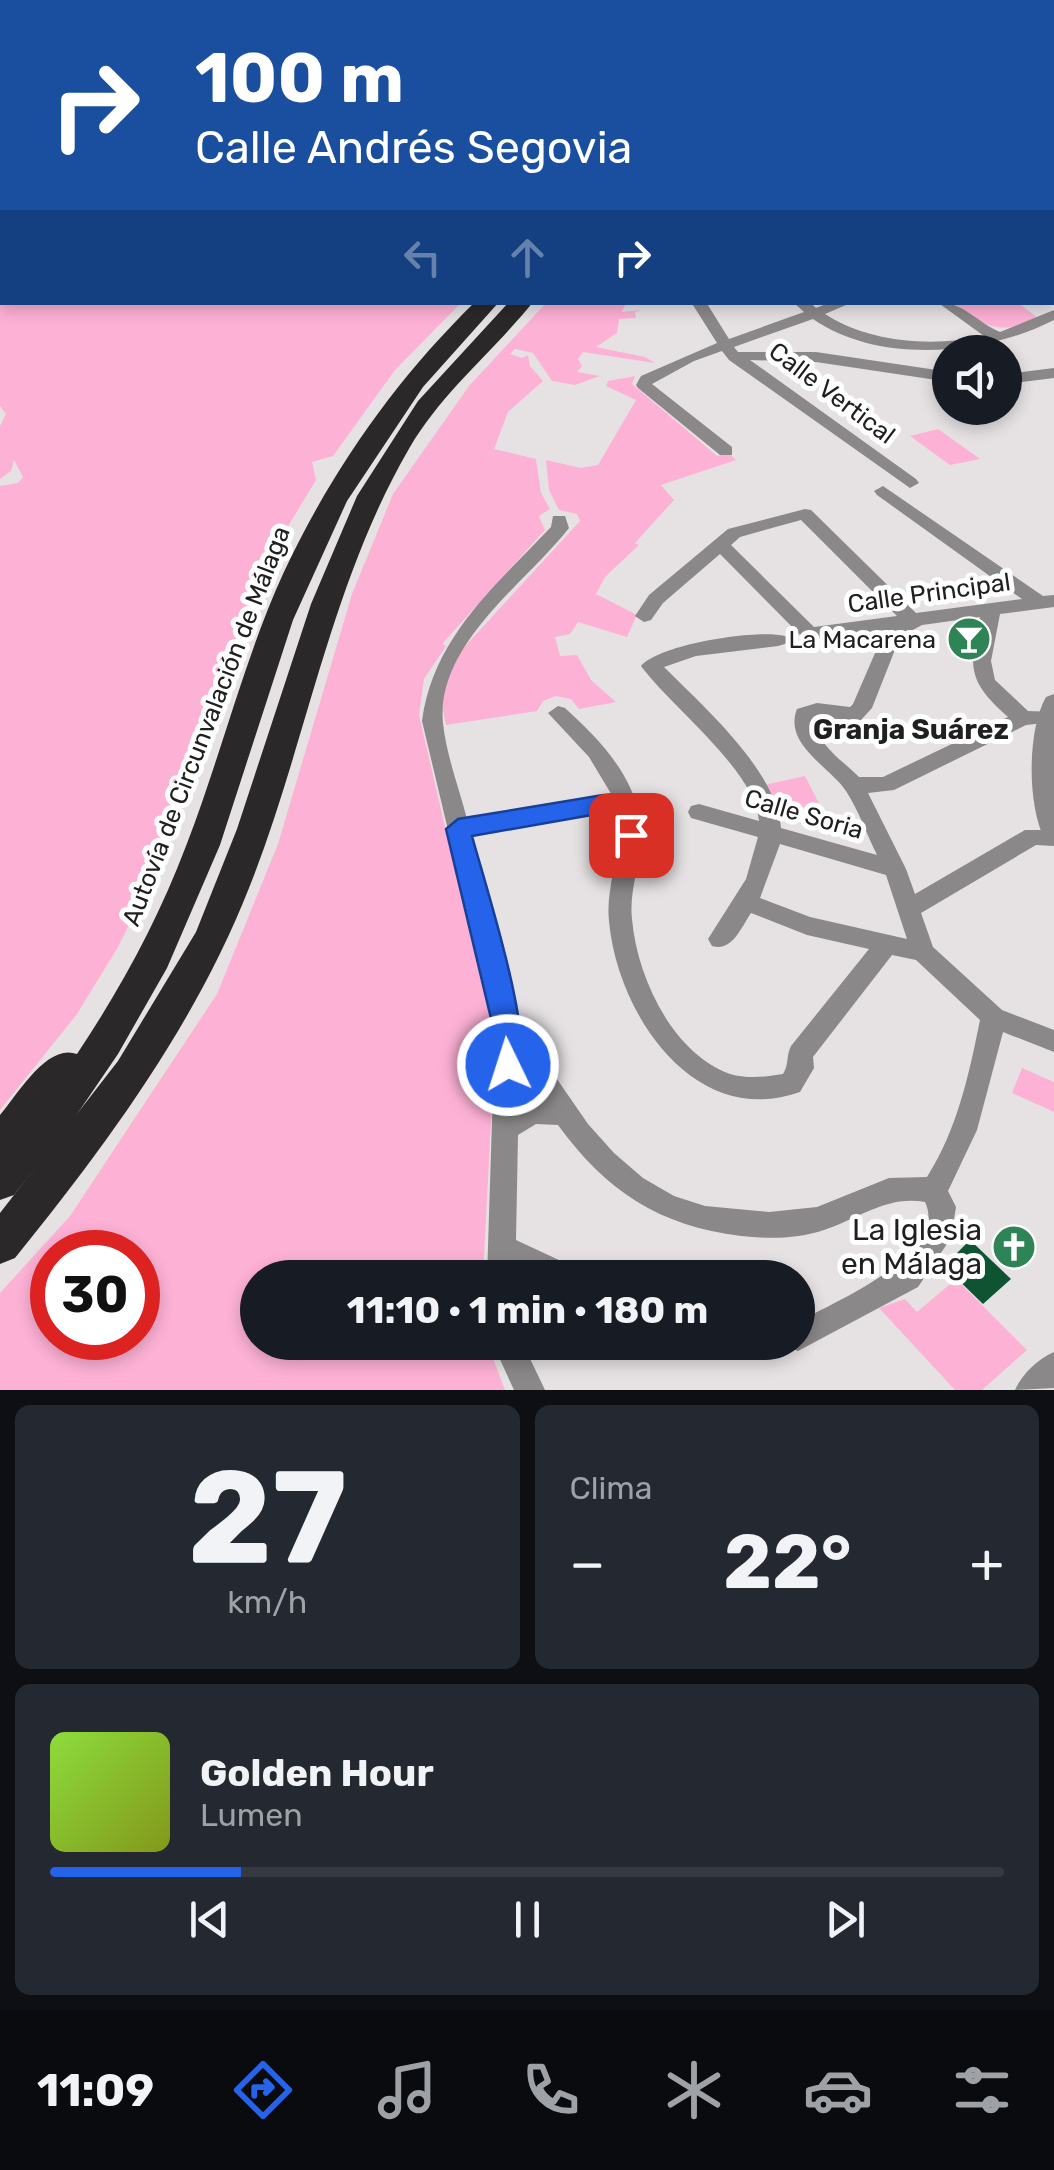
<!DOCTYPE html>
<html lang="es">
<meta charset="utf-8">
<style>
body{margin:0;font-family:Rubik,sans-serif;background:#242831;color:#f1f3f6;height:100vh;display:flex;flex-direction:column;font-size:38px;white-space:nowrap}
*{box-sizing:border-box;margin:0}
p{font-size:32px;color:#9ea1a6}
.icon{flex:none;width:55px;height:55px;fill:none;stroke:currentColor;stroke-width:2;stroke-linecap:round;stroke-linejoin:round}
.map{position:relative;height:1390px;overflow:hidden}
.side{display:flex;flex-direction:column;gap:15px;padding:15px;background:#0d0f14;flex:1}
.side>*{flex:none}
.guide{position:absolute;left:0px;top:0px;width:1055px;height:305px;box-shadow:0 5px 15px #0003;background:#1a4fa0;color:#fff;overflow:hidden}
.fabs{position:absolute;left:932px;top:335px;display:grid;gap:20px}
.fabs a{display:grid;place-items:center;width:90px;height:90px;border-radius:50%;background:#171b24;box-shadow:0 5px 15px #0003;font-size:50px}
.speed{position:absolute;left:30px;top:1230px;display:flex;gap:20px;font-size:50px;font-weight:700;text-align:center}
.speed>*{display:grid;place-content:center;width:130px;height:130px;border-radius:50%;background:#171b24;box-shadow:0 5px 15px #0003;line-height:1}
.speed .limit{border:15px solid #d22;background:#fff;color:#111}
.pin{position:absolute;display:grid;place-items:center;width:85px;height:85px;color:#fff;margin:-42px;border-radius:20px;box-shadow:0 5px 15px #0006}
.me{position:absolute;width:110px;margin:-55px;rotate:356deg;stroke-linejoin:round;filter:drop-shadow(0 0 8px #0008)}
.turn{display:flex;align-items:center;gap:35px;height:210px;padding:0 30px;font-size:45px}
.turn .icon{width:130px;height:130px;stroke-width:2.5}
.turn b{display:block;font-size:70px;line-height:85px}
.lanes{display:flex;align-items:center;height:95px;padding:0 30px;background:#0003;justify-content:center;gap:50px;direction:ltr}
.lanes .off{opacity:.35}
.big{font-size:75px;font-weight:700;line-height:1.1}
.side .card{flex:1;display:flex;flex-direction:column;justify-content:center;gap:15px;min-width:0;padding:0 35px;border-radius:15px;background:#242831}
.side .dial{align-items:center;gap:0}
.dial b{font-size:130px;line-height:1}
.song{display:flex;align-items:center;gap:30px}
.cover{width:120px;height:120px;border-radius:15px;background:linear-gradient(135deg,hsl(90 70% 55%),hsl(70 70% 35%))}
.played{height:10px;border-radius:5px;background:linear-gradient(90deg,#2563eb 20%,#363941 20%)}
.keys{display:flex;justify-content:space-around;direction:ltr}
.heat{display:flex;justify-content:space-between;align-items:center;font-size:55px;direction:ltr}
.side .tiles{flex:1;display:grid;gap:15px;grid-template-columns:1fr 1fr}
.card:last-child{grid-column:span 2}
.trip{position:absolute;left:240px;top:1260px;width:575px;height:100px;border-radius:50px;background:#171b24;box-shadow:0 5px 15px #0003;font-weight:700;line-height:100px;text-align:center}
.tabs{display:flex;height:160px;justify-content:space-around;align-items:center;background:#090b0e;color:#9ea1a6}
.tabs .icon{width:70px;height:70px}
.tabs .selected{color:#2563eb}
.tabs b{font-size:45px;color:#f1f3f6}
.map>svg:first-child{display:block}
.green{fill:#fdb1d5;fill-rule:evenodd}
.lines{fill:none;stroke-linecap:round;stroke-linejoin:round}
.stream{stroke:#a16984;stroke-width:2.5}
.building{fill:#0e5432}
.minor{fill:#8a8889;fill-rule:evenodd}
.tertiary{fill:#8a8889;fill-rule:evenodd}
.motorway{fill:#2a2829;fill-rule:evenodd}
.route{fill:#2563eb;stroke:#184099;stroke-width:2.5}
.labels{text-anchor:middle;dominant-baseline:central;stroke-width:10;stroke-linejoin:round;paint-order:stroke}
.street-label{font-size:25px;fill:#212020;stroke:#fff}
.poi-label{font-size:25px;fill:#212020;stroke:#fff;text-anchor:end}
.neighbourhood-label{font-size:28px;font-weight:bold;fill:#212020;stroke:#fff}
.near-poi-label{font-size:30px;fill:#212020;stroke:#fff;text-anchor:end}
</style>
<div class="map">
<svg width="1054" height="1390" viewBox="0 0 1054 1390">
<rect width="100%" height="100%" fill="#e6e2e4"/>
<g class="green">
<polygon points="360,0 365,2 2,2 2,302 461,303 395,370 333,456 312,462 316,480 281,538 171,841 118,947 77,1014 0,1110 0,486 18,483 23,477 14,460 11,471 0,479 0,426 6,414 0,406 0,2"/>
<path d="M 546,303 L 626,303 L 622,312 L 641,310 L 635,312 L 636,318 L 619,319 L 617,333 L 596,347 L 645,357 L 655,363 L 583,352 L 578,359 L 582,366 L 577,372 L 600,376 L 575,385 L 552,381 L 533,353 L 515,349 L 510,354 L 522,358 L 528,355 L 530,366 L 543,381 L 508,412 L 494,449 L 536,459 L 541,493 L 550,509 L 539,516 L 545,530 L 442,644 L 446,646 L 424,679 L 419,715 L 495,1042 L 483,1277 L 258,1278 L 258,1342 L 487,1343 L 505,1390 L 0,1390 L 0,1293 L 70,1216 L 217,994 L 278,844 L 352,594 L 393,494 L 469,386 ZM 52,1252 L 138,1252 L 138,1338 L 52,1338 Z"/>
<path d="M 952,303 L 1018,303 L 1037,317 C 1001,338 983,325 952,303 Z"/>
<polygon points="635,376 632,384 717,456 728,453 736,460 661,485 674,500 635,543 639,545 605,577 596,594 637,615 627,637 578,622 570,634 555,637 560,656 577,655 591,680 616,702 579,709 571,699 556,696 543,701 537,711 446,725 440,696 457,655 580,521 577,514 559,510 549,490 546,460 581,468 598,465 636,400 606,386 608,381"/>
<polygon points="938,429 980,459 950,465 910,436"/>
<polygon points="805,776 823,811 776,807 764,785"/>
<polygon points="1022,1068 1054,1082 1054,1112 1012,1093"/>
<polygon points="956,1279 1027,1350 982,1390 955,1390 879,1308 905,1299 917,1312"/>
</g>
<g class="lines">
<polyline class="stream" points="949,2 956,0"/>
</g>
<polygon class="building" points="970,1240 1011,1279 983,1304 944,1266"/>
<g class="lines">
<g class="minor">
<polygon points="876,0 895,0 896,2 879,2"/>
<polygon points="1045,0 1054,0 1054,5 1052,2"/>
<rect x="1052" y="16" width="2" height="6"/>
<rect x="1052" y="57" width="2" height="7"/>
<rect x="1052" y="79" width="2" height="6"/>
<rect x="1052" y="275" width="2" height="9"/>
<path d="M 691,302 L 706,302 L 729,339 L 804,312 L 793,302 L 810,302 L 816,308 L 831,302 L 853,302 L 825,314 C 869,343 934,347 984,336 L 937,302 C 964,302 976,322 1000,332 L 1054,310 L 1054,320 C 986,355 879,365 813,319 L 734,347 L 738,352 L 816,352 L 950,372 L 950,382 L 816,362 L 750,360 L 916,479 L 919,483 L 910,488 L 729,360 L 722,351 L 694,361 L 652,384 L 732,447 L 732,455 L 720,455 L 638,388 L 636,385 L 641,376 L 717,343 Z"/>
<polygon points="1054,368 1054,378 1005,384 1005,374"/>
<path d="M 883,486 L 1043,596 L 1054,595 L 1054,607 L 1000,614 L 991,661 L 995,680 L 1028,711 L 1054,712 L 1054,722 L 1026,725 L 894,790 L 868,793 L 906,869 L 915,894 L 1025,830 L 1054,830 L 1054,846 L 1036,845 L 921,913 L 933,947 L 1002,1010 L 1054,1030 L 1054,1052 L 1003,1032 L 977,1130 L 948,1191 L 956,1207 L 951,1238 L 918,1287 L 798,1351 L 791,1348 C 778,1361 753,1359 737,1352 L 733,1342 L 798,1342 L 798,1322 C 832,1303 950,1254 925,1202 C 887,1195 858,1219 824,1230 C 798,1239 768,1239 741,1236 C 659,1226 606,1191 558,1125 L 536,1124 L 518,1135 L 516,1240 L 576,1268 L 580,1278 L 535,1278 L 515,1268 L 515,1278 L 487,1278 L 495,1027 L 422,721 C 433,637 496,585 551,527 L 553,516 L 565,516 L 569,528 C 527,582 435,645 443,723 C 446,754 459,788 467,819 L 613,797 L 589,757 L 548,713 L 558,706 L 565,708 C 597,737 629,770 639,813 C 648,850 628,883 632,919 C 637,977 672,1053 730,1074 C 747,1079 766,1077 783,1074 C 789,1065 786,1056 791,1046 L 869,949 L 807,935 L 751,913 C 741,928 732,952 712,946 L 708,939 L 746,879 L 758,837 L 691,818 L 688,812 L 691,806 L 699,804 L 759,821 C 755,770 671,707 641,666 C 660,644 757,629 785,636 L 788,640 L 785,644 L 778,646 L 696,656 L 664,667 C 703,706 777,771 781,828 L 877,855 C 867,835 859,811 846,791 C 830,767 783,744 797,709 L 817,703 L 850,707 L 853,704 L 885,630 L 810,640 L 803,638 L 720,554 L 663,603 L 651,620 L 644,622 L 635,616 L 649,595 L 728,529 L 805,509 L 811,510 L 916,613 L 1022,599 L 877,495 L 874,491 ZM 801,520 L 897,616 L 814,627 L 731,545 L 740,537 ZM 980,617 C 968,667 968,682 1008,717 L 883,777 L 859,777 C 842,760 816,744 814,718 L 861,720 L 872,708 L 900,637 L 922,625 ZM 603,812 L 617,813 C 624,851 605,884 609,921 C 617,1013 694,1130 800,1092 L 814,1068 L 813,1057 L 892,955 L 916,960 L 980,1020 C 969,1075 957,1130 927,1177 L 889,1178 L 817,1207 L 769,1212 L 705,1206 L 674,1196 L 643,1178 L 614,1153 L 588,1124 L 519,1024 L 471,835 ZM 780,844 L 886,875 L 907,939 L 810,917 L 760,898 ZM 519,1067 L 541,1101 L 533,1101 L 518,1107 Z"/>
<polygon points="492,1342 522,1342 545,1390 514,1390"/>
<path d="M 1054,1352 L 1054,1388 L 1015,1390 C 1022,1374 1038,1359 1054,1352 Z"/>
</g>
<g class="tertiary">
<polygon points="1052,11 1054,11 1054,19 1052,18"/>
<rect x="1052" y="118" width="2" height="10"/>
<polygon points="1052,188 1054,188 1052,202"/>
<rect x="1052" y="212" width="2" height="11"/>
<path d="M 1054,694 L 1054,842 L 1045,840 C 1027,806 1027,730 1046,697 Z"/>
</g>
<g class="motorway">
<path d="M 475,302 L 499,302 L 423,387 L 347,501 L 293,620 L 220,845 L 167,968 L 118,1054 L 69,1126 L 14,1195 L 0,1200 L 0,1115 C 18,1094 47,1043 77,1054 C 121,988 158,920 186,846 C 221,756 243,662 283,574 C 330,473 395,380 475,302 Z"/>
<path d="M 509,302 L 533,302 C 493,352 443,391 410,447 C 330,584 307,742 249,888 C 195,1025 107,1144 15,1258 L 0,1264 L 0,1213 L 118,1061 L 196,932 L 237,829 L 311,604 L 357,496 L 418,401 Z"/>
</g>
</g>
<path class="route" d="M 603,795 L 633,800 L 644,835 L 640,842 L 622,842 L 614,814 L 603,813 L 472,836 C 484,881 535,1037 518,1073 L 508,1077 L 497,1073 L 493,1027 L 446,829 L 458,819 Z"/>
<defs>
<symbol id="bar-disc" viewBox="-11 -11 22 22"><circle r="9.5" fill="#2f8456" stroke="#fff"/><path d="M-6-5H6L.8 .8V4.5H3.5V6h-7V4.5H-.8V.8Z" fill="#fff"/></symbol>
<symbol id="church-disc" viewBox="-11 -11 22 22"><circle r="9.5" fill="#2f8456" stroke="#fff"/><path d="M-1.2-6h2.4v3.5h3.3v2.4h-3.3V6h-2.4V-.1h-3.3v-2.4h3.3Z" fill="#fff"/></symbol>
</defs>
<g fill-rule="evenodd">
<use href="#bar-disc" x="944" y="614" width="50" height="50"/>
<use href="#church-disc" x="989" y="1222" width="50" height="50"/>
</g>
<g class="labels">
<g class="street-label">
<text transform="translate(832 393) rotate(37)">Calle Vertical</text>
<text transform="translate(929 593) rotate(-8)">Calle Principal</text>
<text transform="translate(206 726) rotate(-69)">Autovía de Circunvalación de Málaga</text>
<text transform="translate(804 814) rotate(16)">Calle Soria</text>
</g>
<g class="poi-label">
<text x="936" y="639">La Macarena</text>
</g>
<g class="neighbourhood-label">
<text x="911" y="729">Granja Suárez</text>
</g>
<g class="near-poi-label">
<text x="982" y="1230">La Iglesia<tspan x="982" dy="34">en Málaga</tspan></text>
</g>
</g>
</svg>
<div class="fabs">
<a><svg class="icon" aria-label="sound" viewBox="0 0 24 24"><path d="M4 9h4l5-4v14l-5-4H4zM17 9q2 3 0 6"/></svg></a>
</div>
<div class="speed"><div class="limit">30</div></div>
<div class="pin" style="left:631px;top:835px;background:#d93025"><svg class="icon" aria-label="arrive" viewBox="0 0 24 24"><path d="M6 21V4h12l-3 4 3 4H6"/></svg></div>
<svg class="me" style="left:508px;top:1065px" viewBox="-20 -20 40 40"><circle r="17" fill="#2563eb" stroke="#fff" stroke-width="3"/><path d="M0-11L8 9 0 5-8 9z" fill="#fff"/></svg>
<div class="trip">11:10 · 1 min · 180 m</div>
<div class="guide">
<div class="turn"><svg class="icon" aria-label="right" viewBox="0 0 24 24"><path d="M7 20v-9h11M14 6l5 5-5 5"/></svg><div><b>100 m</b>Calle Andrés Segovia</div></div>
<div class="lanes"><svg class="icon off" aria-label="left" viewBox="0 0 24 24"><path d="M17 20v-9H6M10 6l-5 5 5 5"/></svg><svg class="icon off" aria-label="ahead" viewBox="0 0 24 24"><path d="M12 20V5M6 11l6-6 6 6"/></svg><svg class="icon" aria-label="right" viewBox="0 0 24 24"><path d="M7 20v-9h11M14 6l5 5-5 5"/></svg></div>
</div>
</div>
<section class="side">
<div class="tiles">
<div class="card dial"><b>27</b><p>km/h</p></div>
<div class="card"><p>Clima</p>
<div class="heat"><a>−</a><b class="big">22°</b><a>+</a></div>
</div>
<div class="card">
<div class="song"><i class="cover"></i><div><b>Golden Hour</b><p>Lumen</p></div></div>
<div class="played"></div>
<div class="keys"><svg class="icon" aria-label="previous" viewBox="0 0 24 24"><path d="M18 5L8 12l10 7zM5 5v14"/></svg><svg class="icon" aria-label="pause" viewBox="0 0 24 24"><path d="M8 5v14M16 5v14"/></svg><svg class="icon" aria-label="next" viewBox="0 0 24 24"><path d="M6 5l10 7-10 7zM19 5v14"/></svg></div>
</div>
</div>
</section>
<nav class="tabs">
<b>11:09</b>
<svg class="icon selected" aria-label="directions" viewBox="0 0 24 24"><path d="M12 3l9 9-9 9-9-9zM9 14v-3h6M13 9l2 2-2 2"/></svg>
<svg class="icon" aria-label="music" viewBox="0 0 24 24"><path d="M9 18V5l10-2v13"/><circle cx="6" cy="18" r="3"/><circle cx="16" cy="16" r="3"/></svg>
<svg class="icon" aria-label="phone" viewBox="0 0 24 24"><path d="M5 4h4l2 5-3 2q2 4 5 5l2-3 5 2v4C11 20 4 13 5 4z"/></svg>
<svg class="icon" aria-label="climate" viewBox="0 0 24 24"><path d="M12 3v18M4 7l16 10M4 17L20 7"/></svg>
<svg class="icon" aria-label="car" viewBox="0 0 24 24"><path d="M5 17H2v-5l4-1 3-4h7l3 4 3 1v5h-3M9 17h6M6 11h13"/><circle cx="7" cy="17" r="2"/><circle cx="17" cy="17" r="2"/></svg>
<svg class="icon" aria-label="filters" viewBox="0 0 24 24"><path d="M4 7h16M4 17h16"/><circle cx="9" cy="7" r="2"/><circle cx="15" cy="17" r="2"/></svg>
</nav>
